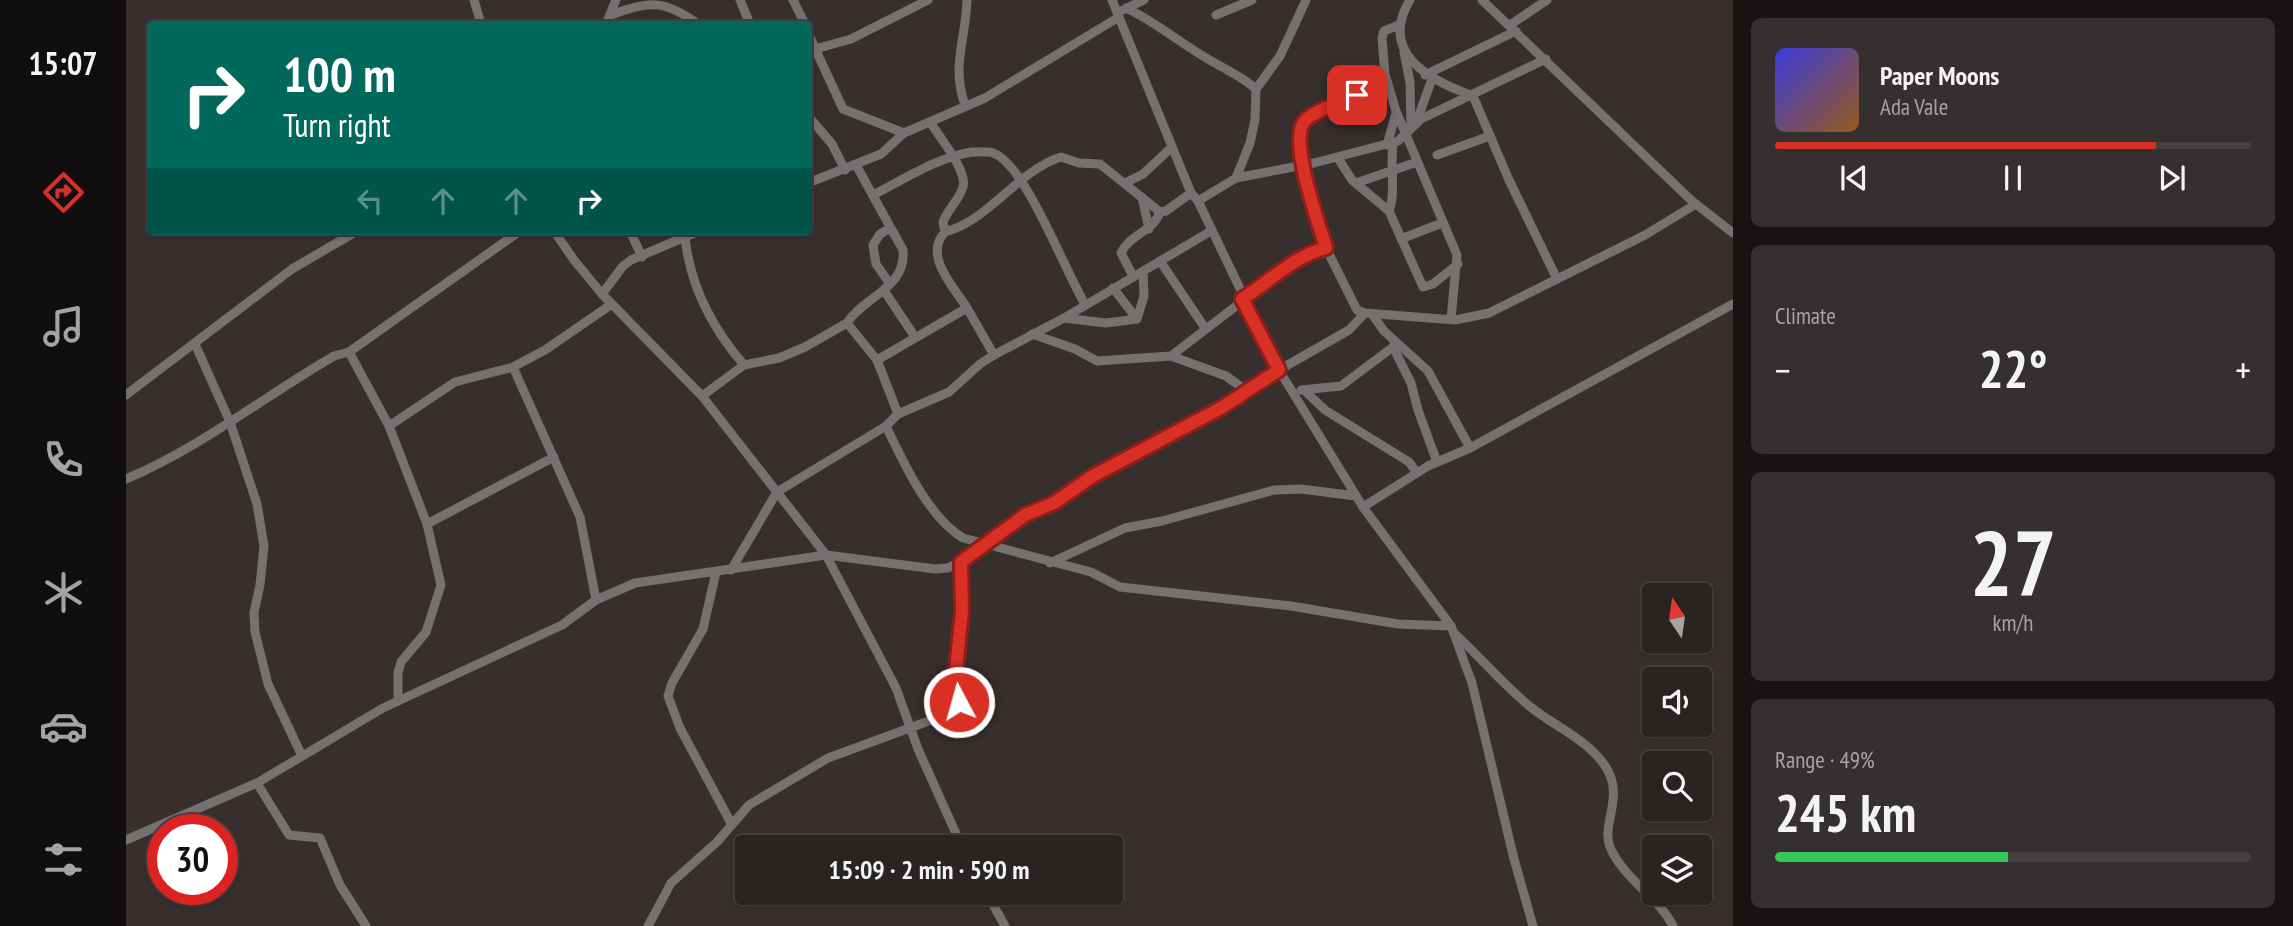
<!DOCTYPE html>
<meta charset="utf-8">
<style>
body{margin:0;font-family:"PT Sans Narrow",sans-serif;background:#352f2f;color:#f1f3f6;height:100vh;display:flex;flex-direction:column;font-size:26px;white-space:nowrap}
*{box-sizing:border-box;margin:0}
p{font-size:23px;color:#a5a4a5}
.icon{flex:none;width:38px;height:38px;fill:none;stroke:currentColor;stroke-width:2;stroke-linecap:round;stroke-linejoin:round}
.map{position:relative;flex:1;overflow:hidden}
.sheet{display:flex;flex-direction:column;gap:18px;padding:18px;background:#171313;width:560px}
.sheet>*{flex:none}
.top-card{position:absolute;left:21px;top:21px;width:665px;height:214px;border-radius:7px;box-shadow:0 2px 5px #0004,0 0 0 2px #454040;background:#00695c;color:#fff;overflow:hidden}
.needle{width:46px;rotate:347deg}
.tools{position:absolute;left:1516px;top:583px;display:grid;gap:14px}
.tools a{display:grid;place-items:center;width:70px;height:70px;border-radius:7px;background:#292322;box-shadow:0 2px 5px #0004,0 0 0 2px #454040;font-size:35px}
.speed{position:absolute;left:21px;top:814px;display:flex;gap:14px;font-size:35px;font-weight:700;text-align:center}
.speed>*{display:grid;place-content:center;width:91px;height:91px;border-radius:50%;background:#292322;box-shadow:0 2px 5px #0004,0 0 0 2px #454040;line-height:1}
.speed .limit{border:10px solid #d22;background:#fff;color:#111}
.pin{position:absolute;display:grid;place-items:center;width:60px;height:60px;color:#fff;margin:-30px;border-radius:14px;box-shadow:0 4px 10px #0006}
.me{position:absolute;width:77px;margin:-38px;rotate:354deg;stroke-linejoin:round;filter:drop-shadow(0 0 5px #0008)}
.turn{display:flex;align-items:center;gap:24px;height:147px;padding:0 21px;font-size:32px}
.turn .icon{width:91px;height:91px;stroke-width:2.5}
.turn b{display:block;font-size:49px;line-height:60px}
.lanes{display:flex;align-items:center;height:66px;padding:0 21px;background:#0003;justify-content:center;gap:35px;direction:ltr}
.lanes .off{opacity:.35}
.big{font-size:52px;font-weight:700;line-height:1.1}
.sheet .tile{flex:1;display:flex;flex-direction:column;justify-content:center;gap:10px;min-width:0;padding:0 24px;border-radius:10px;background:#352f2f}
.sheet .dial{align-items:center;gap:0}
.dial b{font-size:91px;line-height:1}
.song{display:flex;align-items:center;gap:21px}
.cover{width:84px;height:84px;border-radius:10px;background:linear-gradient(135deg,hsl(240 70% 55%),hsl(30 70% 35%))}
.played{height:7px;border-radius:4px;background:linear-gradient(90deg,#d93025 80%,#454040 80%)}
.keys{display:flex;justify-content:space-around;direction:ltr}
.heat{display:flex;justify-content:space-between;align-items:center;font-size:38px;direction:ltr}
.charge{height:10px;border-radius:5px;background:linear-gradient(90deg,#34c759 49%,#454040 0)}
.trip{position:absolute;left:609px;top:835px;width:388px;height:70px;border-radius:7px;background:#292322;box-shadow:0 2px 5px #0004,0 0 0 2px #454040;font-weight:700;line-height:70px;text-align:center}
main{display:flex;flex:1;min-height:0}
.dock{display:flex;flex-direction:column;width:126px;justify-content:space-around;align-items:center;background:#100e0e;color:#a5a4a5}
.dock .icon{width:49px;height:49px}
.dock .active{color:#d93025}
.dock b{font-size:32px;color:#f1f3f6}
.map>svg:first-child{display:block}
.lines{fill:none;stroke-linecap:round;stroke-linejoin:round}
.street{stroke:#757170;stroke-width:9}
.route-casing{stroke:#8d1f18;stroke-width:18}
.route{stroke:#d93025;stroke-width:12}
</style>
<main>
<nav class="dock">
<b>15:07</b>
<svg class="icon active" aria-label="directions" viewBox="0 0 24 24"><path d="M12 3l9 9-9 9-9-9zM9 14v-3h6M13 9l2 2-2 2"/></svg>
<svg class="icon" aria-label="music" viewBox="0 0 24 24"><path d="M9 18V5l10-2v13"/><circle cx="6" cy="18" r="3"/><circle cx="16" cy="16" r="3"/></svg>
<svg class="icon" aria-label="phone" viewBox="0 0 24 24"><path d="M5 4h4l2 5-3 2q2 4 5 5l2-3 5 2v4C11 20 4 13 5 4z"/></svg>
<svg class="icon" aria-label="climate" viewBox="0 0 24 24"><path d="M12 3v18M4 7l16 10M4 17L20 7"/></svg>
<svg class="icon" aria-label="car" viewBox="0 0 24 24"><path d="M5 17H2v-5l4-1 3-4h7l3 4 3 1v5h-3M9 17h6M6 11h13"/><circle cx="7" cy="17" r="2"/><circle cx="17" cy="17" r="2"/></svg>
<svg class="icon" aria-label="filters" viewBox="0 0 24 24"><path d="M4 7h16M4 17h16"/><circle cx="9" cy="7" r="2"/><circle cx="15" cy="17" r="2"/></svg>
</nav>
<div class="map">
<svg width="1607" height="926" viewBox="0 0 1607 926">
<rect width="100%" height="100%" fill="#372f2e"/>
<g class="lines">
<g class="street">
<polyline points="348,0 355,24"/>
<polyline points="614,0 624,24"/>
<polyline points="667,0 679,24"/>
<polyline points="986,0 1065,193 1072,201 1153,370 1237,507 1325,626 1346,683 1388,859 1407,926"/>
<polyline points="1356,0 1566,201 1607,233"/>
<path d="M 1000,8 C 1034,24 1057,46 1089,63 C 1104,72 1117,77 1130,89"/>
<polyline points="997,10 1018,0"/>
<path d="M 485,15 C 523,0 539,0 572,24"/>
<polyline points="1090,15 1126,0"/>
<polyline points="480,24 490,0"/>
<polyline points="1273,25 1258,31 1256,38 1259,74 1270,111 1331,255 1325,319"/>
<polyline points="1384,25 1421,0"/>
<polyline points="682,33 717,109 778,133"/>
<polyline points="682,51 725,39 802,0"/>
<polyline points="1278,52 1284,82 1285,127"/>
<polyline points="1299,75 1390,31"/>
<path d="M 839,105 C 825,65 840,39 841,0"/>
<polyline points="682,116 706,144 719,170"/>
<path d="M 805,123 C 813,137 842,171 837,187 C 833,200 822,209 817,222 L 819,232 C 864,220 891,171 935,157 L 953,163 L 974,164 L 1034,212 L 1040,211 L 1065,193"/>
<polyline points="1290,123 1306,79"/>
<polyline points="1261,145 1270,113"/>
<polyline points="1311,155 1364,136"/>
<polyline points="1212,158 1226,180 1263,211 1297,287 1307,284 1332,264"/>
<path d="M 730,165 L 777,250 C 781,288 737,297 721,323 L 751,360 L 772,414"/>
<polyline points="1110,178 1124,143 1129,120 1130,89 1154,56 1180,0"/>
<polyline points="682,183 755,154 778,133 859,98 993,17"/>
<polyline points="999,183 1017,174 1046,147"/>
<polyline points="1230,183 1291,162"/>
<path d="M 747,195 C 777,180 812,157 846,152 C 852,152 862,151 867,153 C 899,163 940,274 959,304"/>
<polyline points="1016,197 1023,229"/>
<polyline points="1072,201 1110,178 1188,163 1272,141 1295,119 1420,59"/>
<path d="M 1263,211 C 1270,195 1264,164 1267,143"/>
<polyline points="763,229 754,234 747,245 750,264 764,284"/>
<polyline points="428,231 448,260 476,294 576,396 700,555 770,688 792,749 836,847"/>
<polyline points="504,231 516,257"/>
<path d="M 556,231 L 559,237 C 564,286 586,328 618,365"/>
<path d="M 819,232 C 797,255 827,286 841,308"/>
<polyline points="1275,239 1316,223"/>
<path d="M 1200,248 C 1193,225 1163,141 1178,122 C 1186,112 1219,101 1231,95"/>
<polyline points="1034,261 1079,328"/>
<path d="M 1007,276 L 995,253 C 1004,234 1027,232 1034,212"/>
<polyline points="1431,279 1519,235 1570,204"/>
<polyline points="987,288 1011,319"/>
<polyline points="759,292 789,337"/>
<polyline points="476,294 497,266 505,260 573,231"/>
<polyline points="1246,314 1258,331 1302,371 1344,448"/>
<polyline points="938,318 980,323 1011,319 1018,296 1017,271"/>
<polyline points="906,334 949,349 971,361 1045,356 1100,376 1122,392 1153,370 1223,330 1239,313"/>
<polyline points="69,344 104,422 131,504 138,546 134,585 128,612 129,632 142,684 176,756"/>
<polyline points="1267,347 1285,383 1292,410 1311,462"/>
<polyline points="223,352 263,426 301,524 315,585 300,632 275,662 272,673 272,701"/>
<path d="M 1045,356 L 1170,260 L 1200,248 L 1231,310 L 1239,313 L 1329,320 L 1363,313 L 1431,279 L 1383,180 L 1347,96 C 1303,80 1252,53 1284,0"/>
<polyline points="751,360 841,308 868,355"/>
<polyline points="387,367 454,517 470,600"/>
<polyline points="1175,390 1215,386 1267,347 1268,344"/>
<polyline points="1178,390 1199,410 1283,462 1291,473"/>
<polyline points="0,395 166,269 231,231"/>
<polyline points="576,396 618,365 653,358 679,347 721,323"/>
<polyline points="263,426 329,382 387,367 419,350 486,304"/>
<path d="M 760,426 C 777,462 803,518 837,538 L 965,572 L 994,587 L 1165,606 L 1272,624 L 1325,626"/>
<path d="M 0,479 C 74,448 139,396 208,356 L 223,352 L 394,231"/>
<polyline points="1237,507 1302,466 1344,448 1607,304"/>
<polyline points="301,524 428,457"/>
<polyline points="924,563 999,528 1036,521 1148,490 1175,489 1230,496"/>
<polyline points="605,570 651,492 760,426 772,414 823,392 854,364 868,355 938,318 1085,231"/>
<polyline points="590,572 577,629 546,683 542,696 554,728 605,823"/>
<path d="M 1329,634 C 1354,657 1376,683 1402,705 C 1427,726 1464,740 1481,769 C 1498,798 1475,825 1484,847 C 1498,880 1532,896 1547,926"/>
<polyline points="131,783 163,835 194,838 214,885 240,926"/>
<polyline points="0,840 131,783 257,708 436,625 470,600 509,583 700,555 809,569 822,568 842,558 899,515 928,503 967,476 1122,392"/>
<polyline points="860,892 879,926"/>
<polyline points="522,926 545,883 591,842 623,805 702,758 830,711 833,703 829,680 836,611 835,562"/>
</g>
</g>
<g class="lines">
<defs>
<path id="route" d="M 833,702 L 829,680 L 836,611 L 835,562 L 899,515 L 928,503 L 967,476 L 1095,408 L 1153,370 L 1116,299 C 1144,281 1168,256 1200,248 C 1193,224 1163,142 1178,122 C 1186,111 1219,101 1231,95"/>
</defs>
<use href="#route" class="route-casing"/>
<use href="#route" class="route"/>
</g>
</svg>
<div class="tools">
<a><svg class="needle" viewBox="-14 -14 28 28"><path d="M0-13l5 13h-10z" fill="#e53935"/><path d="M0 13l5-13h-10z" fill="#a5a4a5"/></svg></a>
<a><svg class="icon" aria-label="sound" viewBox="0 0 24 24"><path d="M4 9h4l5-4v14l-5-4H4zM17 9q2 3 0 6"/></svg></a>
<a><svg class="icon" aria-label="search" viewBox="0 0 24 24"><circle cx="10" cy="10" r="6"/><path d="M15 15l6 6"/></svg></a>
<a><svg class="icon" aria-label="layers" viewBox="0 0 24 24"><path d="M12 4l9 5-9 5-9-5zM3 14l9 5 9-5"/></svg></a>
</div>
<div class="speed"><div class="limit">30</div></div>
<div class="pin" style="left:1231px;top:95px;background:#d93025"><svg class="icon" aria-label="arrive" viewBox="0 0 24 24"><path d="M6 21V4h12l-3 4 3 4H6"/></svg></div>
<svg class="me" style="left:833px;top:702px" viewBox="-20 -20 40 40"><circle r="17" fill="#d93025" stroke="#fff" stroke-width="3"/><path d="M0-11L8 9 0 5-8 9z" fill="#fff"/></svg>
<div class="trip">15:09 · 2 min · 590 m</div>
<div class="top-card">
<div class="turn"><svg class="icon" aria-label="right" viewBox="0 0 24 24"><path d="M7 20v-9h11M14 6l5 5-5 5"/></svg><div><b>100 m</b>Turn right</div></div>
<div class="lanes"><svg class="icon off" aria-label="left" viewBox="0 0 24 24"><path d="M17 20v-9H6M10 6l-5 5 5 5"/></svg><svg class="icon off" aria-label="ahead" viewBox="0 0 24 24"><path d="M12 20V5M6 11l6-6 6 6"/></svg><svg class="icon off" aria-label="ahead" viewBox="0 0 24 24"><path d="M12 20V5M6 11l6-6 6 6"/></svg><svg class="icon" aria-label="right" viewBox="0 0 24 24"><path d="M7 20v-9h11M14 6l5 5-5 5"/></svg></div>
</div>
</div>
<section class="sheet">
<div class="tile">
<div class="song"><i class="cover"></i><div><b>Paper Moons</b><p>Ada Vale</p></div></div>
<div class="played"></div>
<div class="keys"><svg class="icon" aria-label="previous" viewBox="0 0 24 24"><path d="M18 5L8 12l10 7zM5 5v14"/></svg><svg class="icon" aria-label="pause" viewBox="0 0 24 24"><path d="M8 5v14M16 5v14"/></svg><svg class="icon" aria-label="next" viewBox="0 0 24 24"><path d="M6 5l10 7-10 7zM19 5v14"/></svg></div>
</div>
<div class="tile"><p>Climate</p>
<div class="heat"><a>−</a><b class="big">22°</b><a>+</a></div>
</div>
<div class="tile dial"><b>27</b><p>km/h</p></div>
<div class="tile"><p>Range · 49%</p><b class="big">245 km</b><div class="charge"></div></div>
</section>
</main>
